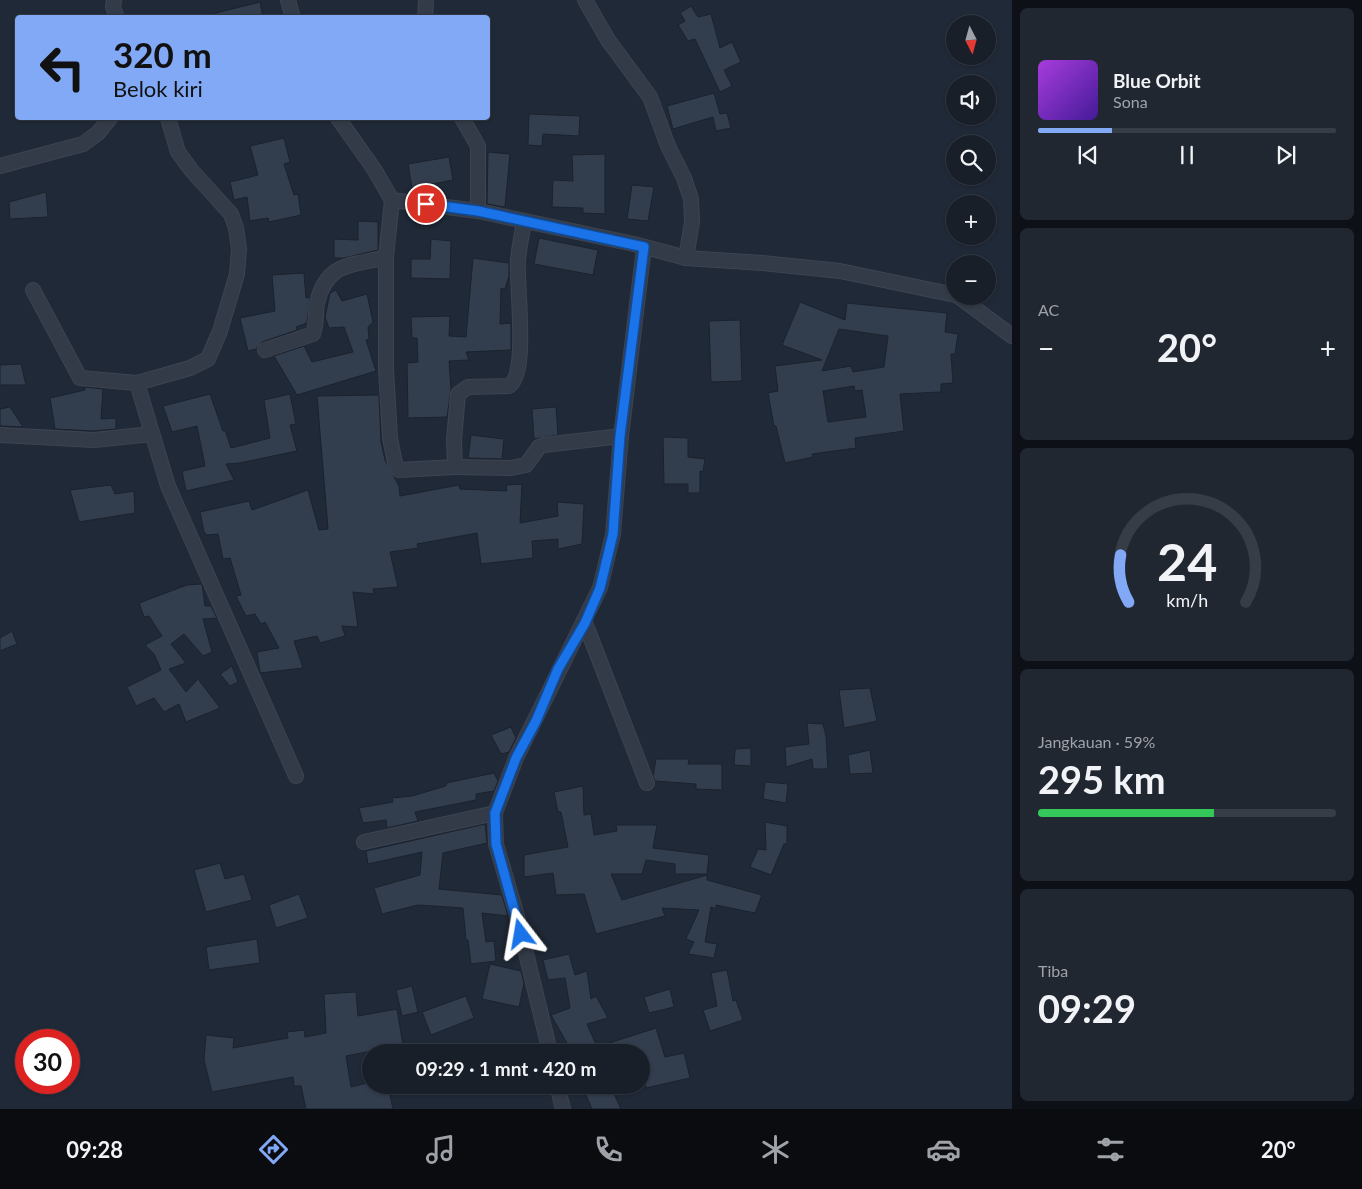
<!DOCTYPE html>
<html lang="id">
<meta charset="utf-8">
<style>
body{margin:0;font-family:Lato,sans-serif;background:#212731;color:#f1f3f6;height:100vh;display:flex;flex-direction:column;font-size:19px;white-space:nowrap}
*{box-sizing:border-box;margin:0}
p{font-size:16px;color:#9fa2a8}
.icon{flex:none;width:28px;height:28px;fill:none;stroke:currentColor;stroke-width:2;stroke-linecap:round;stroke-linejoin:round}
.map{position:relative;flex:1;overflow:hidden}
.panel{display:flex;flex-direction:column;gap:8px;padding:8px;background:#0d1117;width:350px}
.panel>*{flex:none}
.guide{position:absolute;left:15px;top:15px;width:475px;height:105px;border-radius:5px;box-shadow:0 1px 4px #0004,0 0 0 1px #363d46;background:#81a9f6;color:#111;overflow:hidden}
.needle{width:32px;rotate:174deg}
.buttons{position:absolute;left:946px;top:15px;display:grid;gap:10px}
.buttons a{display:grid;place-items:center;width:50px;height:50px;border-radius:50%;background:#181f29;box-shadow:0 1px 4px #0004,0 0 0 1px #363d46;font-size:25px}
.speed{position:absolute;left:15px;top:1029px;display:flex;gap:10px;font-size:25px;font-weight:700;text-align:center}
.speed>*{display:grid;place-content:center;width:65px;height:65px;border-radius:50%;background:#181f29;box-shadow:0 1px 4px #0004,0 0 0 1px #363d46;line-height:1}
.speed .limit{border:8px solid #d22;background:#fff;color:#111}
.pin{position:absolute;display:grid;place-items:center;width:42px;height:42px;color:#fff;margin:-21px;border:2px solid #fff;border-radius:50%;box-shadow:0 1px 5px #0007}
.me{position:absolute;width:55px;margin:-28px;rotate:346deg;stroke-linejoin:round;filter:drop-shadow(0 0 4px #0008)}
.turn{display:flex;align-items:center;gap:18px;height:105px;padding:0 15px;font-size:22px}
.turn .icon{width:65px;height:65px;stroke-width:2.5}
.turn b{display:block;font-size:35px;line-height:42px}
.big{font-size:38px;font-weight:700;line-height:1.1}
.panel .card{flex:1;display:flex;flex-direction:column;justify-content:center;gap:8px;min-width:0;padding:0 18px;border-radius:8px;background:#212731}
.panel .dial{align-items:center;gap:0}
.dial svg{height:130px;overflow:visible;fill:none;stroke:#363d46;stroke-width:7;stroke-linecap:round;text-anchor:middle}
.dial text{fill:#f1f3f6;stroke:none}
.song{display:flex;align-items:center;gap:15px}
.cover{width:60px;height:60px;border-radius:8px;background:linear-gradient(135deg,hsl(280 70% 55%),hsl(260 70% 35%))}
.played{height:5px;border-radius:2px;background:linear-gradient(90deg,#81a9f6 25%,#363d46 25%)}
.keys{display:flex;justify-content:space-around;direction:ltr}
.heat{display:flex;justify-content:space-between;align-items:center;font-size:28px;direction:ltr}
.charge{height:8px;border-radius:4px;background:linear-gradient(90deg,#34c759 59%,#363d46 0)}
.trip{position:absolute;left:362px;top:1044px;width:288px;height:50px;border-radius:25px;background:#181f29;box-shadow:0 1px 4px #0004,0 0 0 1px #363d46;font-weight:700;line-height:50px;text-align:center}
.tabs{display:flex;height:80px;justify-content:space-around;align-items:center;background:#0a0c10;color:#9fa2a8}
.tabs .icon{width:35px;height:35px}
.tabs .on{color:#81a9f6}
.tabs b{font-size:22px;color:#f1f3f6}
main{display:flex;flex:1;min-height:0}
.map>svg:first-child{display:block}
.building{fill:#323d4e;stroke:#1b222e;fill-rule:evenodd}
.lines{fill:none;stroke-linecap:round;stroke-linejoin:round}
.minor-casing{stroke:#3d4451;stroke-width:16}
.minor{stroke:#343b48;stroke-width:14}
.route-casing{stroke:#114b97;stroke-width:12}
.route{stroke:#1a73e8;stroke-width:9}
</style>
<main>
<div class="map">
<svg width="1012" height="1109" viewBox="0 0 1012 1109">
<rect width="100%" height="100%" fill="#202937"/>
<g class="building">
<polygon points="260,2 263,18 217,18 216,13"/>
<polygon points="691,6 698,17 711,14 720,48 732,42 741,62 724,70 732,86 720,92 695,39 688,41 678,25 685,21 680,13"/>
<polygon points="714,93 720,114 727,113 731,128 716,131 713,117 673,129 667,106"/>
<polygon points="529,114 580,116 579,136 543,134 542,146 528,145"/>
<polygon points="284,138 290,162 284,164 294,195 298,194 301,215 269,222 268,218 250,221 247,197 234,200 230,182 258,175 250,146"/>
<polygon points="488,152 510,154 505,207 487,204"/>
<polygon points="605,154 605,214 583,213 583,208 552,207 553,180 573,181 572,155"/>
<polygon points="449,157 453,180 412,188 408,164"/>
<polygon points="632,185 654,187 648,221 627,219"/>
<polygon points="46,192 48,217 10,219 9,202"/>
<polygon points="358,221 378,222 378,250 344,258 334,258 334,239 358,240"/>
<polygon points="539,238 598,250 593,275 534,264"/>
<polygon points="431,239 451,241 450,279 411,278 411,259 430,259"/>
<polygon points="473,258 509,263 509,276 505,289 501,288 500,324 511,323 511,350 466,352 469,360 449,361 451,389 447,417 408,418 407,363 418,362 417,338 412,338 411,317 450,316 449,336 466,337"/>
<polygon points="304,273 306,298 310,297 307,323 296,327 297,330 262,342 256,349 248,351 240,318 275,311 272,275"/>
<polygon points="336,290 342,301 367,294 373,322 368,327 369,339 366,340 376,371 297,395 274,356 304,346 312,362 353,352 344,327 329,328 325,317 330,293"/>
<path d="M 800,302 L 845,320 L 847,303 L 947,313 L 945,332 L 958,334 L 955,354 L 951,354 L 953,383 L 941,384 L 941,392 L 900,394 L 904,431 L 855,438 L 856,448 L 812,454 L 813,457 L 785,463 L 776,426 L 774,426 L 768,393 L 778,391 L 775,366 L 822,360 L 782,345 ZM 839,329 L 888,336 L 884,367 L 853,372 L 851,366 L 822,371 ZM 854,386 L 855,391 L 862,390 L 866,417 L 828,422 L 823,391 Z"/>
<polygon points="740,320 742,381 711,382 709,321"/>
<polygon points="21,364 26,385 0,385 0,365"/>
<polygon points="85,387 103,389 101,419 116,418 116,429 94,431 55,429 50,398 85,390"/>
<polygon points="210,394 223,431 225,430 231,448 270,438 264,400 290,394 296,424 290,425 297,451 240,463 226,464 234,480 186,491 182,471 205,466 197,426 172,432 163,406"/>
<polygon points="379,395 381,442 385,460 399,486 400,496 459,485 460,489 507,491 506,485 522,484 520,523 558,516 557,502 584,504 582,544 558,549 558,539 532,541 533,558 481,564 477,533 417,544 418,548 390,552 398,587 373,589 374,594 353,592 358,627 342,626 345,636 320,643 317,636 294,641 303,668 260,673 257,652 279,648 265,622 261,624 255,614 246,616 236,596 241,595 230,558 223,559 218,534 207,535 204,532 200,512 249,501 252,510 308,490 319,530 328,529 317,396"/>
<polygon points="10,407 23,427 0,426 0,409"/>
<polygon points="556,407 558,435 534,439 532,409"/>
<polygon points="471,435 504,439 502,459 468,458"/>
<polygon points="663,437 688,438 688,457 705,459 703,472 700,471 700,493 688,493 688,484 664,484"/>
<polygon points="111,485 115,494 134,491 135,513 79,522 70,490"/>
<polygon points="202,584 205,606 211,606 217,618 203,619 212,652 203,656 184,634 171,644 186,663 169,669 186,692 198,679 220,708 186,722 179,704 164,712 154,698 136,706 127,687 161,670 154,654 145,645 162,636 149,616 144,617 139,603 187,585"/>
<polygon points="12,631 17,644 0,651 0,638"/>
<polygon points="232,666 238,682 230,686 220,674"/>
<polygon points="870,688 877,721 844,728 839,690"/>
<polygon points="807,723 823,724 826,736 828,769 813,769 812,759 786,767 785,747 809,744"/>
<polygon points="511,727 516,738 509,752 501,754 491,735"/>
<polygon points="751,748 751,766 734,765 735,749"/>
<polygon points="870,750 873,773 850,774 848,755"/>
<polygon points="656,759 689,759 688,764 722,764 722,790 696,789 696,784 655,781 653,776"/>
<polygon points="494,773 498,781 494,791 476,794 476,800 415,812 418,821 387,828 386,820 363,823 359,808 393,802 392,798 412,796 446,786 446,783"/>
<polygon points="765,782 788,784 786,803 763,799"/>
<polygon points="583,786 584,815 591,814 594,835 617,831 616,825 657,825 653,848 709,855 707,874 675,874 675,864 646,860 642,874 611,874 622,900 707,875 707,880 762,895 755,913 716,905 716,909 711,907 705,942 717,944 714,958 688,954 694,942 686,939 699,910 662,908 665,916 596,934 584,894 556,895 553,873 524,877 524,855 568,847 561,812 558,812 554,792"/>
<polygon points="765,822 787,826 787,844 784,844 771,875 750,867 758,849 766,850"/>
<polygon points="485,824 487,843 443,853 439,889 502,895 508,916 482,913 486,942 494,941 496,961 471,964 468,940 466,940 463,908 418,905 382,914 374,888 420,875 422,852 368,864 366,851"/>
<polygon points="220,863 225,879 244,874 252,900 206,912 194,870"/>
<polygon points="299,894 308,918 276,928 269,905"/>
<polygon points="257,939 260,963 209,970 206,947"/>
<polygon points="569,954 575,975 587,971 591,999 596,996 608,1018 587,1024 597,1047 656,1028 665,1057 684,1053 690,1078 646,1088 641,1068 641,1052 572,1052 551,1015 570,1008 565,978 548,980 543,960"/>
<polygon points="490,964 521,971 524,983 519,1007 482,999"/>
<polygon points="727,970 733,1001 736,1000 743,1020 710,1031 703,1010 717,1006 711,973"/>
<polygon points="412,986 418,1012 402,1016 396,990"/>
<polygon points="670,989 674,1007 649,1013 644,997"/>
<polygon points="356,992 358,1016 397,1009 403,1045 346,1056 351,1087 371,1082 371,1085 388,1085 393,1109 306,1109 301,1086 294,1086 293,1077 212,1092 204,1060 206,1035 234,1038 233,1048 288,1038 287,1032 304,1030 305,1037 326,1033 324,994"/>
<polygon points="466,996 474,1018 431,1035 422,1012"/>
<polygon points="607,1085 610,1085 621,1109 592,1109 586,1095"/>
</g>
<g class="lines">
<defs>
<g id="minor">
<polyline points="114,0 113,7 117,18"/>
<polyline points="288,0 293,18"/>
<polyline points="585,0 608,40 650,97 668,146 684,178 691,199 692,222 686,258"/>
<polyline points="425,18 426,0"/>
<path d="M 338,118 L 374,169 L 392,200 L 386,257 L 386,369 L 390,438 L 395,463 L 399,470 L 455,467 L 454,440 L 458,394 L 468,387 L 509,386 C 529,374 516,285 518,260 C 519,248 522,234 524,222"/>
<polyline points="462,118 478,146 478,211"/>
<polyline points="0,166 83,144 98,133 110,118"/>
<polyline points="392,200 478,211 634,244 686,258 762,263 840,271 955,295"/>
<polyline points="33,290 80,378 137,383 190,368 208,359 220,331 237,274 239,249 236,228 231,214 192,171 178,152 168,118"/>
<polyline points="958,296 1012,336"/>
<path d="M 265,350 L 313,334 C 317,324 315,313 317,303 C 327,261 353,266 386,257"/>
<polyline points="137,383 168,486 296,776"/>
<polyline points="0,435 94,440 152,434"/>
<polyline points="455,467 511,468 526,465 539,447 544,445 621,436"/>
<polyline points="585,623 647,783"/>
<polyline points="364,842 495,813"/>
<polyline points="550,1052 517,916 496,844 495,813 516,758 600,588 613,534 621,436 644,247"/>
<polyline points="557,1085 563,1109"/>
</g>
</defs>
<use href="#minor" class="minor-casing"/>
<use href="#minor" class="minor"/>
</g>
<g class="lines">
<defs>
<polyline id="route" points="426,204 478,211 644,247 620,436 613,534 600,588 585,623 558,669 536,721 516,758 495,813 496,844 521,934"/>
</defs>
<use href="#route" class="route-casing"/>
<use href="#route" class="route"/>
</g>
</svg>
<div class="buttons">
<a><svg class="needle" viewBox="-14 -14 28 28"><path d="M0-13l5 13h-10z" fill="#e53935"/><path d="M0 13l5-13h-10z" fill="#9fa2a8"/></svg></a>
<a><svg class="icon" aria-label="sound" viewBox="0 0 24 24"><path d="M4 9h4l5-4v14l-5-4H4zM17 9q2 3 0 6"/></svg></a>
<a><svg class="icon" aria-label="search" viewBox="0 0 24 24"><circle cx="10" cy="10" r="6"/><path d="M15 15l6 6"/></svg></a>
<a>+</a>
<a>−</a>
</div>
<div class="speed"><div class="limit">30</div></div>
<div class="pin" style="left:426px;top:204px;background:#d93025"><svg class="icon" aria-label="arrive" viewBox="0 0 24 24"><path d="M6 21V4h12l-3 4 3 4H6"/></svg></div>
<svg class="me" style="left:521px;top:934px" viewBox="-20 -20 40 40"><path d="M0-17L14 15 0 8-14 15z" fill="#1a73e8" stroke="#fff" stroke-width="4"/></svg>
<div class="trip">09:29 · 1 mnt · 420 m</div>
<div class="guide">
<div class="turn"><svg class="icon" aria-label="left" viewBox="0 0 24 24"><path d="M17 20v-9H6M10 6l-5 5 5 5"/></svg><div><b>320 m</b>Belok kiri</div></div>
</div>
</div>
<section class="panel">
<div class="card">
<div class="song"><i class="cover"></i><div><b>Blue Orbit</b><p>Sona</p></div></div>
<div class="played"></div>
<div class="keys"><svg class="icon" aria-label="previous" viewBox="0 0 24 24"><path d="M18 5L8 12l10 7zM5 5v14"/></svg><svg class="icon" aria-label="pause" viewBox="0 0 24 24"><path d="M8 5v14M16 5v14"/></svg><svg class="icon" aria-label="next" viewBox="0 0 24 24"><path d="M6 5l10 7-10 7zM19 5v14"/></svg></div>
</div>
<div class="card"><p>AC</p>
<div class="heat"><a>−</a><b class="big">20°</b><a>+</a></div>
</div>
<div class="card dial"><svg viewBox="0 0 100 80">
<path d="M14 69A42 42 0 1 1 86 69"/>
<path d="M14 69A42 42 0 0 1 9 40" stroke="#81a9f6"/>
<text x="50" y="56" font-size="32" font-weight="700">24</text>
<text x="50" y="72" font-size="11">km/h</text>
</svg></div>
<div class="card"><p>Jangkauan · 59%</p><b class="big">295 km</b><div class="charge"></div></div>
<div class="card"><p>Tiba</p><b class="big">09:29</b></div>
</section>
</main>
<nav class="tabs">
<b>09:28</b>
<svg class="icon on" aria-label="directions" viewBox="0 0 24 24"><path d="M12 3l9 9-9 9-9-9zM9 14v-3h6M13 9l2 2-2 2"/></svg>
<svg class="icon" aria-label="music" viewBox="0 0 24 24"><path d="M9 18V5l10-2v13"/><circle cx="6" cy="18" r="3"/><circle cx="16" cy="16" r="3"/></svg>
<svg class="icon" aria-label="phone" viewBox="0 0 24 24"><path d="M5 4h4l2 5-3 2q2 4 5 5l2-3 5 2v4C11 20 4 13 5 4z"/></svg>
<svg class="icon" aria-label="climate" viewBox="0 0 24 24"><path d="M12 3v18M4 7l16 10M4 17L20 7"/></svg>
<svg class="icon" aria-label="car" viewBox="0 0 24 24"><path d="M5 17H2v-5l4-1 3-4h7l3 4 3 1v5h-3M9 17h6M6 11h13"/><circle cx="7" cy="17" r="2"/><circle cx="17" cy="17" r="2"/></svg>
<svg class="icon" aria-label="filters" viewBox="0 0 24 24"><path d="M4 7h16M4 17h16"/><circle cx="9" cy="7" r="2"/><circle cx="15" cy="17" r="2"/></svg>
<b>20°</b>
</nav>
